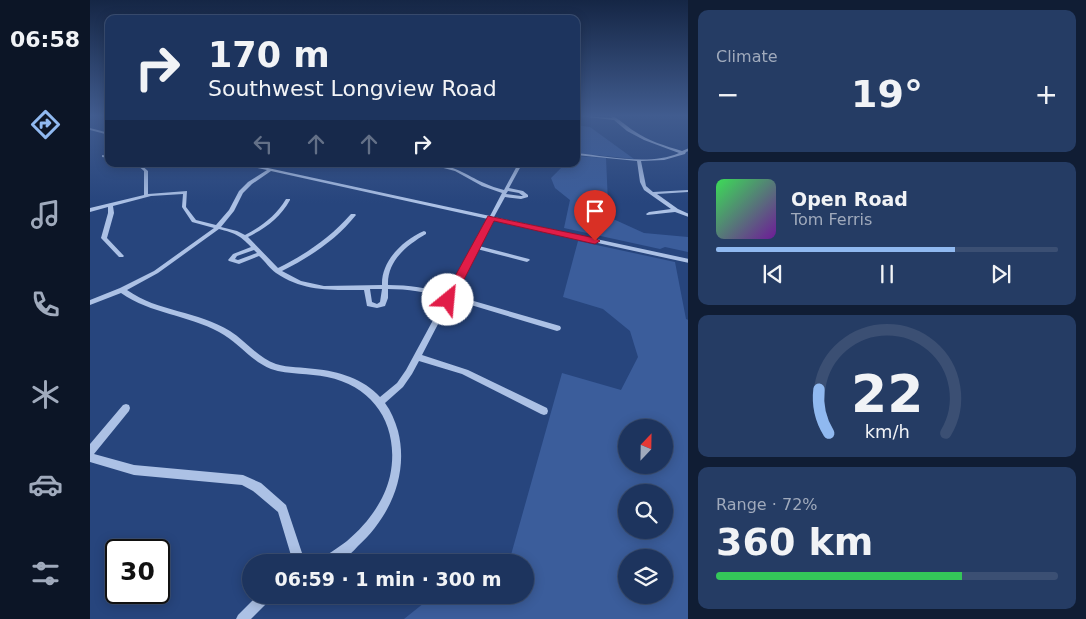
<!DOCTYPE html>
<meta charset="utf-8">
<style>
body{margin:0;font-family:"DejaVu Sans",sans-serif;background:#253c64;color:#f1f3f6;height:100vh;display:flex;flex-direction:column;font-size:19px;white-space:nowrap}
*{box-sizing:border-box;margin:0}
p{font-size:16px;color:#a0aabc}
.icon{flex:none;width:28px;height:28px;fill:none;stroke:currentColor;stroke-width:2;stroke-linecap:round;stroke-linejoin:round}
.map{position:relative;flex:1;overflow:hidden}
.panel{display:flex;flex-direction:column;gap:10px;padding:10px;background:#101d34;width:398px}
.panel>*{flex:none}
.banner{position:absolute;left:15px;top:15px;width:475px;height:152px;border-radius:10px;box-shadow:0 2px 12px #0003,0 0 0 1px #3b4f73;background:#1d345e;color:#f1f3f6;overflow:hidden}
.needle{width:32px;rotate:22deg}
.controls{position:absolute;left:528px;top:419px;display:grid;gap:10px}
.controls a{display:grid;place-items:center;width:55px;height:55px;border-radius:50%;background:#1d345e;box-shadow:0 2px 12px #0003,0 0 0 1px #3b4f73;font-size:25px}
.speed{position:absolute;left:15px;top:539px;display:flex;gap:10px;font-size:25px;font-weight:700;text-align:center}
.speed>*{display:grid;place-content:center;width:65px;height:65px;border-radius:50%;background:#1d345e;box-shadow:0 2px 12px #0003,0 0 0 1px #3b4f73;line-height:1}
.speed .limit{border:2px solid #111;border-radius:8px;background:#fff;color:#111}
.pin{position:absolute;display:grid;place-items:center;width:42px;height:42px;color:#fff;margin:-51px -21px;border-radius:50% 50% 50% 0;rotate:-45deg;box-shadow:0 0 5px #0007}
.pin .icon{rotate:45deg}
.me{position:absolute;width:55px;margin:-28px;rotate:28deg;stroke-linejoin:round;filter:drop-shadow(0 0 4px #0008)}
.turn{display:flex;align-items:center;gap:18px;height:105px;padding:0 20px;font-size:22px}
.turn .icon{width:65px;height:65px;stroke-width:2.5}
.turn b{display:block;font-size:35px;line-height:42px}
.lanes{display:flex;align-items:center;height:48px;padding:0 20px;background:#0003;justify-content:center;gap:25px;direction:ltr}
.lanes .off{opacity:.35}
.big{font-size:38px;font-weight:700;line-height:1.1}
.panel .card{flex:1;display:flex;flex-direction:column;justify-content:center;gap:8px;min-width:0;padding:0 18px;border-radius:10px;background:#253c64}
.panel .dial{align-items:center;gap:0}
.dial svg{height:130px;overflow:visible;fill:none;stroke:#3b4f73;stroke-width:7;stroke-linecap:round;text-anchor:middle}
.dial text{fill:#f1f3f6;stroke:none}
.song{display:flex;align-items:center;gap:15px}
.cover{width:60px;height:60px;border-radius:8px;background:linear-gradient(135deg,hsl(130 70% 55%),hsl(280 70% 35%))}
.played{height:5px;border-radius:2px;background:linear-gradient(90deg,#90b9f0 70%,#3b4f73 70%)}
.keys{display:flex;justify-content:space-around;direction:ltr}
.heat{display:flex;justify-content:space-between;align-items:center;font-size:28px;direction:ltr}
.charge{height:8px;border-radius:4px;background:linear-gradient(90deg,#34c759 72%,#3b4f73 0)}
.trip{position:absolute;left:152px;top:554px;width:292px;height:50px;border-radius:25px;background:#1d345e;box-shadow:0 2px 12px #0003,0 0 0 1px #3b4f73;font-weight:700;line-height:50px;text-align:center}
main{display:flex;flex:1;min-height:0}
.tab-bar{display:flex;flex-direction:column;width:90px;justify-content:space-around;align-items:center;background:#0c1526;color:#a0aabc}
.tab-bar .icon{width:35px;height:35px}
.tab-bar .selected{color:#90b9f0}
.tab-bar b{font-size:22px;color:#f1f3f6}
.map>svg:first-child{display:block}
.green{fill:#3b5d9b;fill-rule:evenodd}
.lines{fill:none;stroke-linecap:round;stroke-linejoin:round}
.stream{stroke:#a1bbe5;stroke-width:1}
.minor{fill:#acc1e5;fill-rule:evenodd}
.route{fill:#e11d48;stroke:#92132f}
</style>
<main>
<nav class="tab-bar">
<b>06:58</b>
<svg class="icon selected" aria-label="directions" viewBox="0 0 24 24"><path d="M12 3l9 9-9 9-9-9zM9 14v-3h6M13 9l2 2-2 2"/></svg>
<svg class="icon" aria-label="music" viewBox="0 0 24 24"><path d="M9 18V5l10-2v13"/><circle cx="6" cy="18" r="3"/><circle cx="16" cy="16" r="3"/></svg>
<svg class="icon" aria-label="phone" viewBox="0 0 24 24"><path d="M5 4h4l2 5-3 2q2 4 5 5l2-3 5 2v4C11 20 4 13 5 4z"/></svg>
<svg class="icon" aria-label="climate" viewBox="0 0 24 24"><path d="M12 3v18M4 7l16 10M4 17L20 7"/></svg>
<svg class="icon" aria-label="car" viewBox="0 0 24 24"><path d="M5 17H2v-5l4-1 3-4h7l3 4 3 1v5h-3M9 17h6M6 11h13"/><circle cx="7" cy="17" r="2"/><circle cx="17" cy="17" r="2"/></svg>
<svg class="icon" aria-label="filters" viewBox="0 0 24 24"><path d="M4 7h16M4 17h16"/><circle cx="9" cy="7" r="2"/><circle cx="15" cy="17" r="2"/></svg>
</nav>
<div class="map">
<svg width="599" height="619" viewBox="0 0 599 619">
<rect width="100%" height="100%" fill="#27457d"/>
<g class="green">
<polygon points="486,125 500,127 544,159 486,153"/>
<polygon points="486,156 516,158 518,203 521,218 554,233 598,237 598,252 575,247 570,249 474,228 480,200 465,188 461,178 475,164 486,164"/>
<path d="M 488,241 L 585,262 L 596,319 L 599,320 L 598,619 L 314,619 L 344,595 L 436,595 L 436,562 L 419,562 L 472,373 L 531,390 L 548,357 L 540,331 L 513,309 L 473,297 ZM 536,428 L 574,428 L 574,465 L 536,465 ZM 574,492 L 574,530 L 536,530 L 536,492 ZM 536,558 L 574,558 L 574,595 L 536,595 Z"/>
</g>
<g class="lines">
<polyline class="stream" points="209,167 216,164"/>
<g class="minor">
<path d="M 489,116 L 522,118 L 521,116 C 528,117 537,127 544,131 C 559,141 575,146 592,151 L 599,148 L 599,151 L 596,152 L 595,154 L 574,160 L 551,161 L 556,186 L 563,192 L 599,190 L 599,192 L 567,194 L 588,209 L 599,214 L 599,217 L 585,212 L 557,215 L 556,214 L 559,212 L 581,209 L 554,190 L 550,182 L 547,161 L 486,155 L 486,153 C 517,156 560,166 589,153 L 554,140 L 537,131 L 524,120 Z"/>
<polygon points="0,128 19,133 19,135 0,130"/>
<polygon points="12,155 19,156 19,158 12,157"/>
<path d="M 46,164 L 50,164 L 58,171 L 58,194 L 97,191 L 96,207 L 106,220 L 126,225 L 139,210 L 149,191 L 158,182 L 177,170 L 153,165 L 152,164 L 159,164 L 400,216 L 412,193 L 392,186 L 365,171 L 342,165 L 341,164 C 363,164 376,175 394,183 C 400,186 407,188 414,190 L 428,164 L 444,164 L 443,165 L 436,167 L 431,166 L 419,188 L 433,191 L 438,195 L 438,197 L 431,199 L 415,197 L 404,217 L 599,259 L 599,263 L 403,220 L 389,246 L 439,259 L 440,260 L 437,262 L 387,249 L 363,295 L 470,326 L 471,328 L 470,330 L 467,331 L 361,299 L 332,355 L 378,370 L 457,408 L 458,411 L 457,414 L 454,415 L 451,414 L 372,374 L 329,361 L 322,374 L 313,387 L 295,403 C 301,411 305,421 308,431 C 319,474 300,517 268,546 C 264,551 253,561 247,562 C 243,564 236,562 231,562 C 234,555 250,547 257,541 C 277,524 294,502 300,476 C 310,428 286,387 237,377 C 219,373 199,375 181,369 C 161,361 148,342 129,332 C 98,315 61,314 31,293 L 0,305 L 0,300 L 30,288 L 64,271 L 124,228 L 102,222 L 92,207 L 93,194 L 61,196 L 23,206 L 24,213 L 17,238 L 34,256 L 33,257 L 29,257 L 11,238 L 18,213 L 18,207 L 0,212 L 0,208 L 54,195 L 54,171 ZM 181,171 L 398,219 L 357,294 C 338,288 319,285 298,285 C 297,261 317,245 336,234 L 336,232 L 334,231 C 313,240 291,261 292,285 L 234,286 L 211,281 L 192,271 C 220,257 246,240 266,215 L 265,214 L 261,214 C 240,238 216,254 188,268 L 158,237 C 176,228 190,218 200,200 L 200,199 L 196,199 C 186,216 172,226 155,235 L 147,231 L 131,227 L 144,211 L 153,193 L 162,184 ZM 418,191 L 429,193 L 433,196 L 431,196 L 416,194 ZM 129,229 C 144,233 150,235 161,247 L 143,254 L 138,260 L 139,261 L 149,264 L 169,256 C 175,261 180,269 186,273 C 214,292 242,290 274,290 L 277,306 L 287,308 L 295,306 L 298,298 L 298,289 C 318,289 336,292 355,298 L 316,370 L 307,383 L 290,397 C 274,379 248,371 225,369 C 212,367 199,368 186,364 C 168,358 156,341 140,331 C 108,311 68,312 37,290 L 68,273 ZM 164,250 L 167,253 L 148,260 L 145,259 L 147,256 ZM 280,289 L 292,289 L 290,302 L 287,304 L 282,302 Z"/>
<polygon points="36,404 39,405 40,408 39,411 4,454 44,465 153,475 171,483 196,505 215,562 203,562 188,512 163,491 152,485 44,475 0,462 0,444 33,405"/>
<polygon points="168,595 183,595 181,599 161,619 146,619 148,615"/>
</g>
</g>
<linearGradient id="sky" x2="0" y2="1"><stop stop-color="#152645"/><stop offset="0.57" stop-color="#415c8f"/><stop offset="1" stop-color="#415c8f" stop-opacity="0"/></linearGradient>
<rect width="599" height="203" fill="url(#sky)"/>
<polygon class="route" points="398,216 505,238 510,241 505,244 404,221 362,303 354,303 352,300"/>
</svg>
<div class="controls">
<a><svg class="needle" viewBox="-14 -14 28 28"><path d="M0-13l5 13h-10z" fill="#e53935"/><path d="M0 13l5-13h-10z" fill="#a0aabc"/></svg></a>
<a><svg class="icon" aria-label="search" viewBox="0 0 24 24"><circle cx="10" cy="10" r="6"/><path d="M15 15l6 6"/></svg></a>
<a><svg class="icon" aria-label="layers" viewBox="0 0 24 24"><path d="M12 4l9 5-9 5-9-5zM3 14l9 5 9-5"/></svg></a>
</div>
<div class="speed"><div class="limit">30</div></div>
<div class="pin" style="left:505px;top:241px;background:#d93025"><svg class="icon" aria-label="arrive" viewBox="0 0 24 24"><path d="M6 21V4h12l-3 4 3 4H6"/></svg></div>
<svg class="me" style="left:358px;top:300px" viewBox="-20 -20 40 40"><circle r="19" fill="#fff"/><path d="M0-13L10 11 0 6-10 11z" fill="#e11d48"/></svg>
<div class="trip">06:59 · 1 min · 300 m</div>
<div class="banner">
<div class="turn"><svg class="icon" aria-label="right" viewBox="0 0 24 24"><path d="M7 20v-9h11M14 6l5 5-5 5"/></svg><div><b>170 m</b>Southwest Longview Road</div></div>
<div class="lanes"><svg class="icon off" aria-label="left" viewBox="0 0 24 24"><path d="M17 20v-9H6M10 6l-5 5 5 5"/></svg><svg class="icon off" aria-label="ahead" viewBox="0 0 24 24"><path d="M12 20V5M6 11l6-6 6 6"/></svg><svg class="icon off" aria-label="ahead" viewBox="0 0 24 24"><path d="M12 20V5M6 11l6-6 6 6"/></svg><svg class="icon" aria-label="right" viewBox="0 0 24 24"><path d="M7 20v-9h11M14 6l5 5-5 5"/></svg></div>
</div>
</div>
<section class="panel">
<div class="card"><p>Climate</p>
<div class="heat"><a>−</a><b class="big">19°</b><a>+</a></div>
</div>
<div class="card">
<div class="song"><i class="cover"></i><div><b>Open Road</b><p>Tom Ferris</p></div></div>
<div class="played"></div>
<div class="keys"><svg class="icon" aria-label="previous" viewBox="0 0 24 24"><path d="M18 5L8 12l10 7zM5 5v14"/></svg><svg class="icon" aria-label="pause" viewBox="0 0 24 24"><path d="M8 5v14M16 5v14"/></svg><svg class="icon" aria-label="next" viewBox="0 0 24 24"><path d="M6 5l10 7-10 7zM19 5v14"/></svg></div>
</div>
<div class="card dial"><svg viewBox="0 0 100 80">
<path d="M14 69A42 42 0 1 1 86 69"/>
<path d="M14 69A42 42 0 0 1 8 42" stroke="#90b9f0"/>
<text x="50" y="56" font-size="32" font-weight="700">22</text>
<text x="50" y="72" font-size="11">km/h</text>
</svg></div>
<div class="card"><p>Range · 72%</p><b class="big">360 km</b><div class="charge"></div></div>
</section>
</main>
